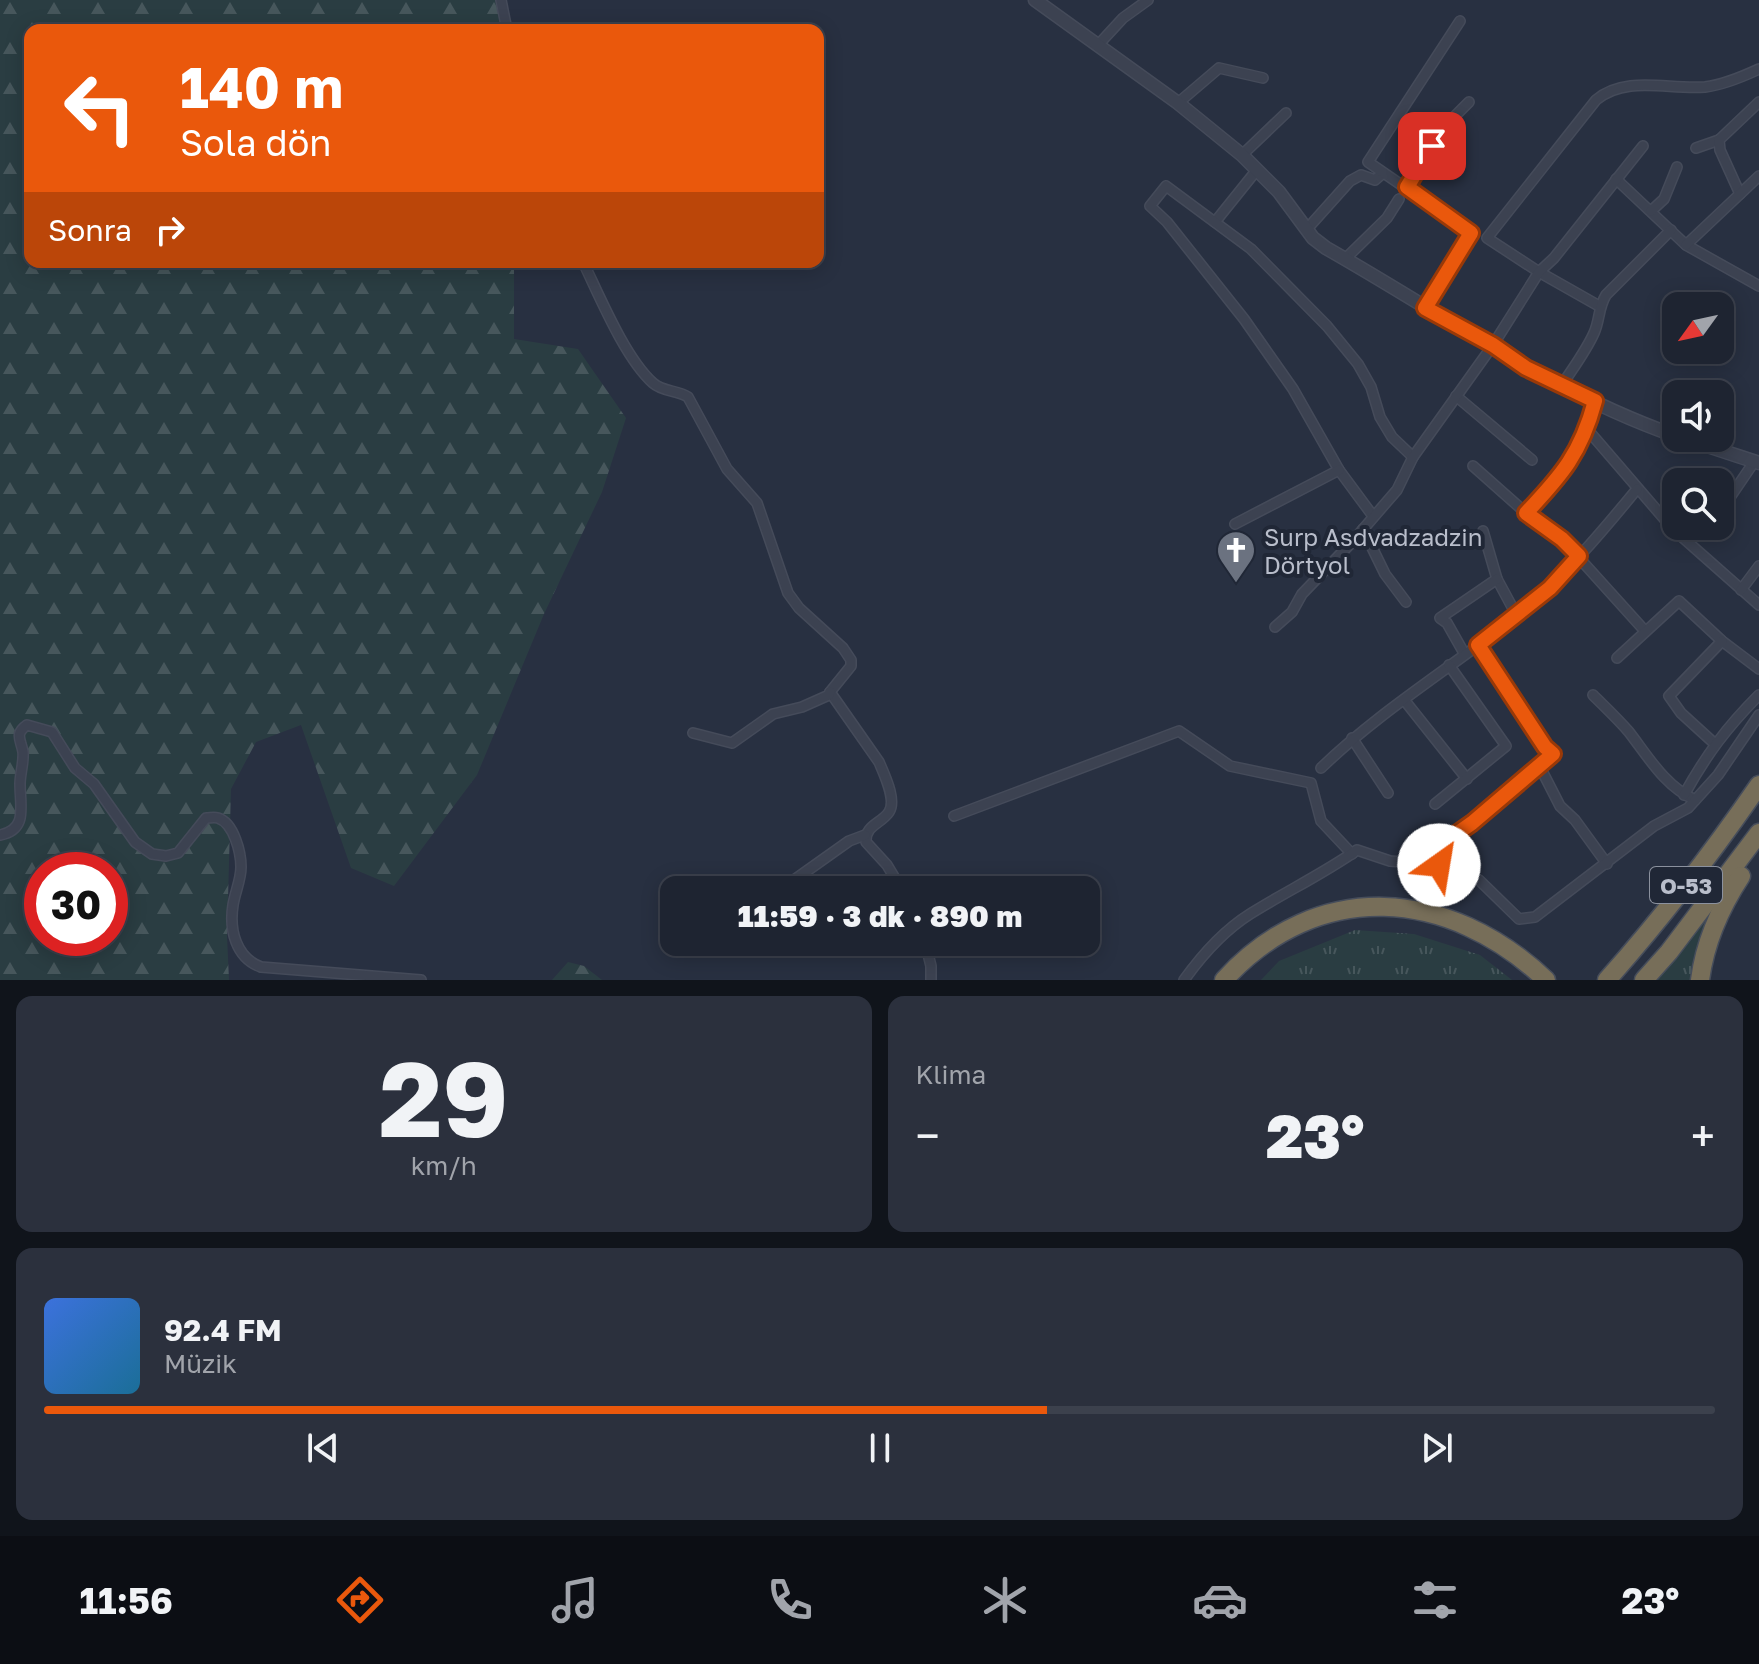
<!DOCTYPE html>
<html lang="tr">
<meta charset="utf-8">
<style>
body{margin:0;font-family:"Golos Text",sans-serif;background:#2b303d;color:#f1f3f6;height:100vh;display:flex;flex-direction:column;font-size:30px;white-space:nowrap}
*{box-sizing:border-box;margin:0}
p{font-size:26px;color:#a1a4ab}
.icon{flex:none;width:44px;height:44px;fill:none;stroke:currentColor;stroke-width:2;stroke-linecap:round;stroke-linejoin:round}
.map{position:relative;height:980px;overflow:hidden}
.details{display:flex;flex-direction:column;gap:16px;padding:16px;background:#10141b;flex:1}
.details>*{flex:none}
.banner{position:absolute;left:24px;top:24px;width:800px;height:244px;border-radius:16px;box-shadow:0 4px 20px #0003,0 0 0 2px #3c414d;background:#ea580c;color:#fff;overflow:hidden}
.needle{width:52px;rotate:237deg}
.tools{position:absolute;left:1662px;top:292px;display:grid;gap:16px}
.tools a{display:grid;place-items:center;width:72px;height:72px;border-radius:16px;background:#1e2431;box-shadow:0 4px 20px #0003,0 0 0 2px #3c414d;font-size:40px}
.speed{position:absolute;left:24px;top:852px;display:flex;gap:16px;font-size:40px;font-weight:700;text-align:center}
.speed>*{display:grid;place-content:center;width:104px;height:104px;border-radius:50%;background:#1e2431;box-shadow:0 4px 20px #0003,0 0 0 2px #3c414d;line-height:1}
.speed .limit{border:12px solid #d22;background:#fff;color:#111}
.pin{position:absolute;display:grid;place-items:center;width:68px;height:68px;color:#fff;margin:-34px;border-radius:16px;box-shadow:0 4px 12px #0006}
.me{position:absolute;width:88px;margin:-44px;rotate:32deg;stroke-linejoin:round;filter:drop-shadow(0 0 6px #0008)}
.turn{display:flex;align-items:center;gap:28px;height:168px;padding:0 24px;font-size:36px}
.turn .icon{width:104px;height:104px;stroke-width:2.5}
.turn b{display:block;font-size:56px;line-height:68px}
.then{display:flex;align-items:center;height:76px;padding:0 24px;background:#0003;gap:16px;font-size:30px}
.big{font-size:60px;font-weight:800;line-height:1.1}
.details .card{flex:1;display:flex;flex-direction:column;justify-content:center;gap:12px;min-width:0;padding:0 28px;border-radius:16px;background:#2b303d}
.details .dial{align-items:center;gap:0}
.dial b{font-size:104px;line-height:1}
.song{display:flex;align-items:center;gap:24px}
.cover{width:96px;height:96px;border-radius:12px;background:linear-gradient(135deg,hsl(220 70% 55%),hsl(200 70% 35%))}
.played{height:8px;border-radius:4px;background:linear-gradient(90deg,#ea580c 60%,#3c414d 60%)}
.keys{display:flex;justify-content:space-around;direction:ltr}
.heat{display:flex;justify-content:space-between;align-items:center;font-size:44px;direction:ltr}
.details .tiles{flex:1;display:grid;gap:16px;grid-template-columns:1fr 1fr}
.card:last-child{grid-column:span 2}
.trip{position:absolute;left:660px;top:876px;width:440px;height:80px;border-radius:16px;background:#1e2431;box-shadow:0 4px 20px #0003,0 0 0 2px #3c414d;font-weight:800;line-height:80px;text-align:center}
.dock{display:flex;height:128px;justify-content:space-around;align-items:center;background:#0c0e14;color:#a1a4ab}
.dock .icon{width:56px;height:56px}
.dock .current{color:#ea580c}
.dock b{font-size:36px;color:#f1f3f6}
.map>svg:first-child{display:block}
.grass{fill:url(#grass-tufts)}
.forest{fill:url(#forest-firs);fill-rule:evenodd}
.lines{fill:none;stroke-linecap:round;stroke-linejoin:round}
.minor-casing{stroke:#454b5a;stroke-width:12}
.tertiary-casing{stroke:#454b5a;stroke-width:15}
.motorway-casing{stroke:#464d5b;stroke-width:21}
.minor{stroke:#3c4251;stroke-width:9}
.tertiary{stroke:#3c4251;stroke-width:12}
.motorway{stroke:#776e59;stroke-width:18}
.route-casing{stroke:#983908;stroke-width:20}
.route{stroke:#ea580c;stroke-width:14}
.labels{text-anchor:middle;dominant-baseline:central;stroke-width:8;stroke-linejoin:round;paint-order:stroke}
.shield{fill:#202736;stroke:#8b919e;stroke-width:2}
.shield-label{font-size:22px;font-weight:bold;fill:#b9becb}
.poi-label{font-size:24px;fill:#b9becb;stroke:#202736;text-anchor:start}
</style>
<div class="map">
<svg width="1759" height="980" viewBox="0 0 1759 980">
<defs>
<pattern id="grass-tufts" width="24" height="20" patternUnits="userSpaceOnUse" patternTransform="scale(2)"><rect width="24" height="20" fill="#2a3d42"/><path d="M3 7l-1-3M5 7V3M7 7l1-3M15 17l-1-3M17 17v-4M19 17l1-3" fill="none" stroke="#47575c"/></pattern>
<pattern id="forest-firs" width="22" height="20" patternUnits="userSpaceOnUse" patternTransform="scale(2)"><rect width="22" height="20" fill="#2a3d42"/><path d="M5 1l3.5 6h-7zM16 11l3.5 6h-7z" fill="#47575c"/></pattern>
</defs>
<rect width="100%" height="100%" fill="#283041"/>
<g class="grass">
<polygon points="1708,912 1691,980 1652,980"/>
<polygon points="1355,930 1414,934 1480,955 1512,980 1261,980 1279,961"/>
</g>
<g class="forest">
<path d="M 0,0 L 505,0 L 508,30 L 30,30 L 30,262 L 514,262 L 514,339 L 578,349 L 626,418 L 602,492 L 544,614 L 477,775 L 394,886 L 351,868 L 301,725 L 256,742 L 231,789 L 227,936 L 229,980 L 0,980 ZM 42,870 L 110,870 L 110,938 L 42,938 Z"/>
<polygon points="568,962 584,966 602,980 552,980"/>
</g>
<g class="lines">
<defs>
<g id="minor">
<polyline points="501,0 507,30"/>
<polyline points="1099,44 1123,18 1148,0"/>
<polyline points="1178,103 1219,68 1263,78"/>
<polyline points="1696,148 1719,140"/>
<polyline points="1242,155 1286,113"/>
<polyline points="1616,179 1686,245 1759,286"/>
<polyline points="1407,187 1445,126 1469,102"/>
<polyline points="1740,194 1720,150 1719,140 1759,102"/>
<polyline points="1651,211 1664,199 1677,167"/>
<polyline points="1215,222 1256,171"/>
<polyline points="1307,229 1350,181 1361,175 1375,180 1383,173"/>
<polyline points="1686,245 1759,176"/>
<polyline points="1345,259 1387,218 1399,199"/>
<path d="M 583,262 C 600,297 625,358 653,383 C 663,392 677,390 688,397 L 727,469 L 757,503 L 788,593 L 799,608 L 843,648 L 851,660 L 851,666 L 830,692 L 879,762 C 884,774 897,800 889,812 C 881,824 865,825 866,842 L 887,865 L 902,890"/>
<path d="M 1599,306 L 1539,272 L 1487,238 L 1596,100 C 1626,75 1668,90 1705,87 C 1722,85 1744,76 1759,69"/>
<polyline points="1425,308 1471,233 1368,162 1460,21"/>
<path d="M 1562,385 C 1573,368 1586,351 1594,333 C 1600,320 1598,308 1606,295 L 1671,230"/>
<polyline points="1456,396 1532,460"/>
<polyline points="1587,429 1673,529 1759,605"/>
<polyline points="1473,466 1526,513 1562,539 1645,631"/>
<polyline points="1720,512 1754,462"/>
<path d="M 1526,513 C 1562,474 1581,453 1595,401"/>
<polyline points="1373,516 1339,470 1293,389 1244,319 1167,222 1150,206 1166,186 1251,249 1327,326 1358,364 1371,387 1380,417 1392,437 1413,457"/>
<polyline points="1235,524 1339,470"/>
<polyline points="1363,529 1385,574 1406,602"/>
<polyline points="1483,531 1497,579 1517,616"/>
<polyline points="1741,590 1759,566"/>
<polyline points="1275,627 1292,612 1302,594 1352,542 1397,490 1413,457 1493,345 1539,272 1554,258 1643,146"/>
<polyline points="1464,653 1447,623 1440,618 1497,579"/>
<polyline points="1617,658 1679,601 1722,641 1759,669"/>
<path d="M 1593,695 C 1605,707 1618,719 1629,732 C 1649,758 1665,786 1695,800"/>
<polyline points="1405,701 1467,779"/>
<polyline points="693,733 732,743 773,714 802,707 829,695 830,692"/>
<polyline points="1352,738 1388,793"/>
<polyline points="1715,744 1681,713 1669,696 1722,641"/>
<polyline points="1540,767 1560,806 1575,820 1607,864"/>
<path d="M 1321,768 C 1381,710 1454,666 1519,614 C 1563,578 1601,533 1637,489"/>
<path d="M 1684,795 C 1706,755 1727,727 1759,695"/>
<polyline points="1435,804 1506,746 1449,665"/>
<polyline points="954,816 1179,731 1230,766 1311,783 1321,821 1352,854"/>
<path d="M 0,835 C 28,830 20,806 20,784 C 20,774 24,762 23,752 C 21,740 14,734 27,725 L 52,732 L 75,768 L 94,784 L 135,842 L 152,854 L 166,856 L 178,853 L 206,818 C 210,818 214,817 218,818 C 234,823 241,853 241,867 C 241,880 235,892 233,905 C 229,930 236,958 261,967 L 421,980"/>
<polyline points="1439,865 1445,842 1472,823 1553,754 1545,747 1478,645"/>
<polyline points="780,890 849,841 865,835"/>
<polyline points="925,942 931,966 931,980"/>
<path d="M 1184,980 C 1202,955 1223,931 1250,914 C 1285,892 1323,874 1357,850 L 1390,861 L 1439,865 L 1479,880 L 1519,919 L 1535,917 L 1654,826 L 1688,808 L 1718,775 L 1759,715"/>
</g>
<g id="tertiary">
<path d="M 1035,0 L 1178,103 L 1242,155 L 1279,192 L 1313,238 L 1326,248 C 1441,313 1550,392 1676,436"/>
<polyline points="1683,438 1759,463"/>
</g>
<g id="motorway">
<path d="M 1224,980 C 1318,877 1449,888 1546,980"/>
<path d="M 1607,980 C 1662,918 1712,853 1759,785"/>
<polyline points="1644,980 1669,952 1759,833"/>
<path d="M 1700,980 C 1705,942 1720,908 1741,876"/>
</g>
</defs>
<use href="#minor" class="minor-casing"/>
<use href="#tertiary" class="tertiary-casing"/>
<use href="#motorway" class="motorway-casing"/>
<use href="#minor" class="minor"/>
<use href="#tertiary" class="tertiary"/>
<use href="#motorway" class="motorway"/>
</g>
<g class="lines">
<defs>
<path id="route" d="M 1432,146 L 1407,187 L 1471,233 L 1425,308 L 1493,345 L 1526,368 L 1595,401 C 1581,453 1562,475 1526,513 L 1562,539 L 1579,556 L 1550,588 L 1478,645 L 1545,747 L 1553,754 L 1472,823 L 1445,842 L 1439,865"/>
</defs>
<use href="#route" class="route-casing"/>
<use href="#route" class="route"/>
</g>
<defs>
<symbol id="church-pin" viewBox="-11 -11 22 30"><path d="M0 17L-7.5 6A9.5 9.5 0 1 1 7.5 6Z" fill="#6b7280" stroke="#202736"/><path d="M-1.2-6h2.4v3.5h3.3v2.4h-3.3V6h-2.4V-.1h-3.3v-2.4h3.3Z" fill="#fff"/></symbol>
</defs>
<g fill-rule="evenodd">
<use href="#church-pin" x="1214" y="528" width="44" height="60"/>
</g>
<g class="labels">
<rect class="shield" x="1650" y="867" width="72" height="36" rx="6"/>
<g class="shield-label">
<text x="1686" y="885">O-53</text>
</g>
<g class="poi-label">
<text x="1264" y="536">Surp Asdvadzadzin<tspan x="1264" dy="28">Dörtyol</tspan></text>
</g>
</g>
</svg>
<div class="tools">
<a><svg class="needle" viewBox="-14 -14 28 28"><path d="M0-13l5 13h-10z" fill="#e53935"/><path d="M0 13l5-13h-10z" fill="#a1a4ab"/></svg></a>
<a><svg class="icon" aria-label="sound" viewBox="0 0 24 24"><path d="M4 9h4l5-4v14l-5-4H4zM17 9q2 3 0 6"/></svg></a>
<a><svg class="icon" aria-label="search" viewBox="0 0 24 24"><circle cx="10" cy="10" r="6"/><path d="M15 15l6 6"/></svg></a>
</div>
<div class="speed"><div class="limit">30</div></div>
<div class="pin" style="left:1432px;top:146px;background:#d93025"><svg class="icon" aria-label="arrive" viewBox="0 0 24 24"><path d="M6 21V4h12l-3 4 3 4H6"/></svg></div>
<svg class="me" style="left:1439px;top:865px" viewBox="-20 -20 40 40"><circle r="19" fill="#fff"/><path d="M0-13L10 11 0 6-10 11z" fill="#ea580c"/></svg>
<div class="trip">11:59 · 3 dk · 890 m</div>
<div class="banner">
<div class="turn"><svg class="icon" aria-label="left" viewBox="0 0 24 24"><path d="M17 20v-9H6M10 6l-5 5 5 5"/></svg><div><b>140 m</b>Sola dön</div></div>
<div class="then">Sonra<svg class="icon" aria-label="right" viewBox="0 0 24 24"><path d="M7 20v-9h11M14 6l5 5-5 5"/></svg></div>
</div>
</div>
<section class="details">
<div class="tiles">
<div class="card dial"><b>29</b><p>km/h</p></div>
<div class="card"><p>Klima</p>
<div class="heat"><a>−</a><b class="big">23°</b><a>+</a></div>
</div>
<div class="card">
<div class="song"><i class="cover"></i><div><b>92.4 FM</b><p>Müzik</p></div></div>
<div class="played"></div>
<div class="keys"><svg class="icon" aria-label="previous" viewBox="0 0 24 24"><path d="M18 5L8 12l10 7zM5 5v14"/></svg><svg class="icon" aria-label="pause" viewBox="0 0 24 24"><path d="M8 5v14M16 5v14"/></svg><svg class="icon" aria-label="next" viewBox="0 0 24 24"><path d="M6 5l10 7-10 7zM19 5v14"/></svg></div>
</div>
</div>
</section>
<nav class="dock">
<b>11:56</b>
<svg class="icon current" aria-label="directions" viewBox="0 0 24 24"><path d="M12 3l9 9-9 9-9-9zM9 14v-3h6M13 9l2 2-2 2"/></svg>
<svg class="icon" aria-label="music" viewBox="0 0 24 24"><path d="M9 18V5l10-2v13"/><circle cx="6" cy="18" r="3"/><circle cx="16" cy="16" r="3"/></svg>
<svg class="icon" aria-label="phone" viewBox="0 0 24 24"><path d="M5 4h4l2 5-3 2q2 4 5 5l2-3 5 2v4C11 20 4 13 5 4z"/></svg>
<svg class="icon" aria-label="climate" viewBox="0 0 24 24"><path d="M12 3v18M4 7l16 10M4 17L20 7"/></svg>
<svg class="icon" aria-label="car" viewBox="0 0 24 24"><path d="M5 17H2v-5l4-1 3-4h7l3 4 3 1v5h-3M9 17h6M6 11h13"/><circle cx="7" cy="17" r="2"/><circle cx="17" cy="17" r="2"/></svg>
<svg class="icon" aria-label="filters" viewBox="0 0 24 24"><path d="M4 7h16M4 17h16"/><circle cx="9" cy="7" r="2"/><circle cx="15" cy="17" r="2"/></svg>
<b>23°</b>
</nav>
